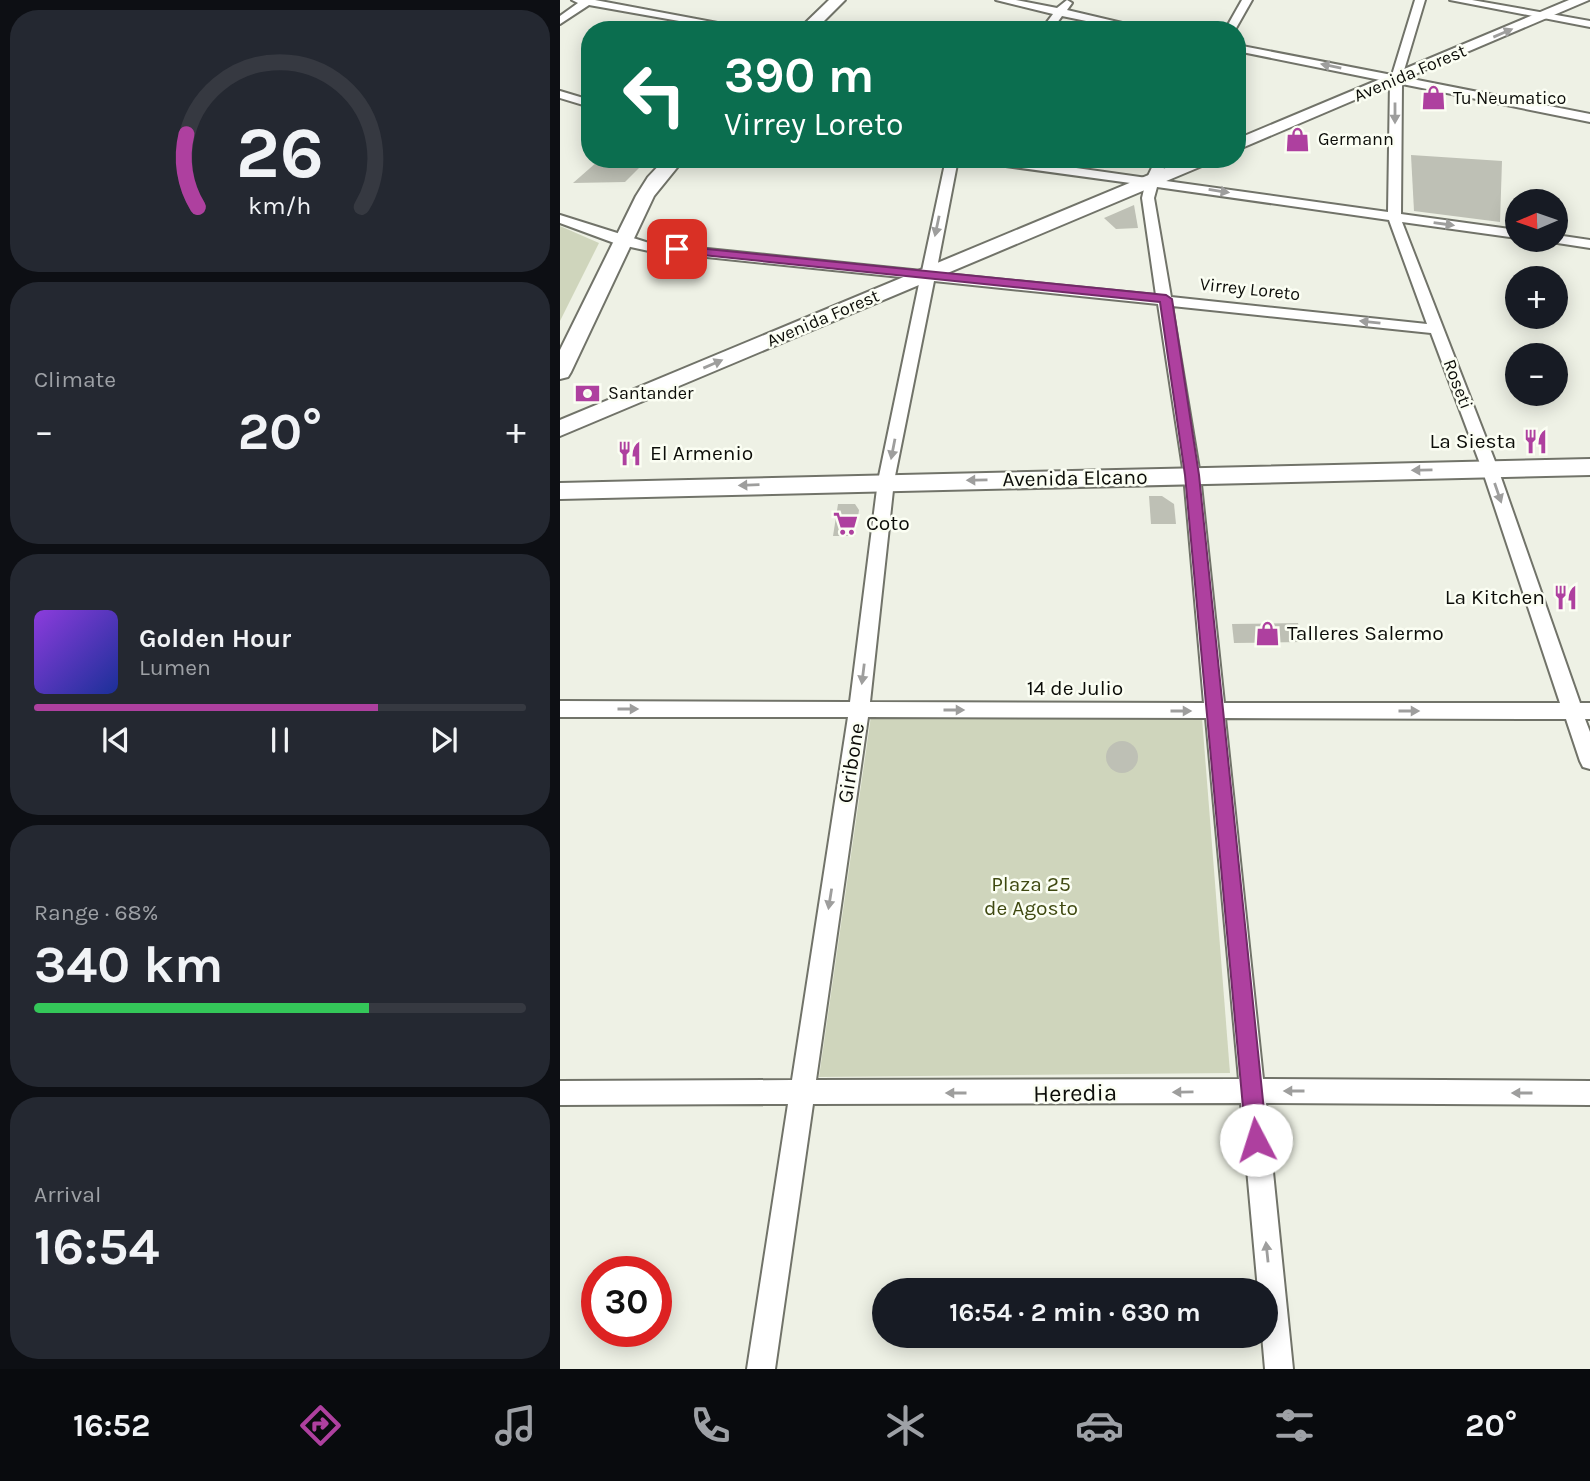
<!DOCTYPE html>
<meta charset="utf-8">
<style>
body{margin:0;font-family:Karla,sans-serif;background:#242831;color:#f1f3f6;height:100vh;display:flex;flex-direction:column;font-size:26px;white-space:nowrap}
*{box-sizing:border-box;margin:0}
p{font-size:23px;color:#9ea1a6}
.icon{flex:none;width:38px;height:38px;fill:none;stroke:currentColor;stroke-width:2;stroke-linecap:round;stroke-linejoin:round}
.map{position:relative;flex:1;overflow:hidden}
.details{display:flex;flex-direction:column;gap:10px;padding:10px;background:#0d0f14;width:560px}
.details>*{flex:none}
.hud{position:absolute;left:21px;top:21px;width:665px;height:147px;border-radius:28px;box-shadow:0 4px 18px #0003;background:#0b6e4f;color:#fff;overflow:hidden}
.needle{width:46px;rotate:268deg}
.buttons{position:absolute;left:945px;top:189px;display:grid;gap:14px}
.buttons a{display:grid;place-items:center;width:63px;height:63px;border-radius:50%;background:#171b24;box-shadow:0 4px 18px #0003;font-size:35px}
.speed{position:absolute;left:21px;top:1256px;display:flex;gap:14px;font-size:35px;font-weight:700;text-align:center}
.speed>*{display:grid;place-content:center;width:91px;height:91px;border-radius:50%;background:#171b24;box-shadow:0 4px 18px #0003;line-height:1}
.speed .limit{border:10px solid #d22;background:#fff;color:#111}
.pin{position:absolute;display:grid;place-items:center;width:60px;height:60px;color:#fff;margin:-30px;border-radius:14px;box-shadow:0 4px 10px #0006}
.me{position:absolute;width:77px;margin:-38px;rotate:355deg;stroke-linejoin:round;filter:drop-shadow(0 0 5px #0008)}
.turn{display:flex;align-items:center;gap:24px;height:147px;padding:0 28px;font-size:32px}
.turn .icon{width:91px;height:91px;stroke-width:2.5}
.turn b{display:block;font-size:49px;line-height:60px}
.big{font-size:52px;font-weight:700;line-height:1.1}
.details .card{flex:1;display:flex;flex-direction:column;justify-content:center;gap:10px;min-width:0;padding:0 24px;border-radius:28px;background:#242831}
.details .dial{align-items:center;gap:0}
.dial svg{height:182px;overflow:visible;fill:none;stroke:#363941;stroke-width:7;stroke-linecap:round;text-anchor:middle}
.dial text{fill:#f1f3f6;stroke:none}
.song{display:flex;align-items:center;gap:21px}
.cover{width:84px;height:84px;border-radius:10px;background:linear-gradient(135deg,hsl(270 70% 55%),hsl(230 70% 35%))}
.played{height:7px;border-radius:4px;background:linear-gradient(90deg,#ae409f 70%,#363941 70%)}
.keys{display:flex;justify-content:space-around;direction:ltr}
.heat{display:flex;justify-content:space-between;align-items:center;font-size:38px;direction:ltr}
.charge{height:10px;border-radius:5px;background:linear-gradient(90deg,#34c759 68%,#363941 0)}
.trip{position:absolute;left:312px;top:1278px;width:406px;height:70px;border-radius:35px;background:#171b24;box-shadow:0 4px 18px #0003;font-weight:700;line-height:70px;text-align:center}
.tab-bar{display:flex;height:112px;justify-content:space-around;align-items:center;background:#090b0e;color:#9ea1a6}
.tab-bar .icon{width:49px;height:49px}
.tab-bar .selected{color:#ae409f}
.tab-bar b{font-size:32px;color:#f1f3f6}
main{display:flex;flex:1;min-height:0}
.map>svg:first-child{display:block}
.green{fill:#cfd5bc}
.building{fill:#bec0b5}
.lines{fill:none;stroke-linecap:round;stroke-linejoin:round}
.minor-casing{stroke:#717369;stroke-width:4}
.secondary-casing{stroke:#717369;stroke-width:4}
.minor{fill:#fff;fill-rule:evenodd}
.secondary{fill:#fff;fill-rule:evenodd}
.oneway{fill:#9e9e9d}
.route{fill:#ae409f;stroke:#712a67;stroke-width:2}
.labels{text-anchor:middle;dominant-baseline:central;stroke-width:5;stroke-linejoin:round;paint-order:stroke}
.far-street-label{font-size:18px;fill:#0c0d09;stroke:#fbfef3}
.far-poi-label{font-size:18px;fill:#0c0d09;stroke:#fbfef3;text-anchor:start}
.poi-label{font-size:21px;fill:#0c0d09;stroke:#fbfef3;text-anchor:start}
.street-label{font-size:21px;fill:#0c0d09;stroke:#fbfef3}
.park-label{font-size:21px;fill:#3f4911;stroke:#fbfef3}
.near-street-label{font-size:24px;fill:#0c0d09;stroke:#fbfef3}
</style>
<main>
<section class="details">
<div class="card dial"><svg viewBox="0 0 100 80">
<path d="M14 69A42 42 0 1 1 86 69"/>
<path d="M14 69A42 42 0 0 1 9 37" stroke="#ae409f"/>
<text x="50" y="56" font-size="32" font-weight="700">26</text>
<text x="50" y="72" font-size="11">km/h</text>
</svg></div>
<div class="card"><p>Climate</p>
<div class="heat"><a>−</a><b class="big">20°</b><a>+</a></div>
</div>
<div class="card">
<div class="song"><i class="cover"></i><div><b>Golden Hour</b><p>Lumen</p></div></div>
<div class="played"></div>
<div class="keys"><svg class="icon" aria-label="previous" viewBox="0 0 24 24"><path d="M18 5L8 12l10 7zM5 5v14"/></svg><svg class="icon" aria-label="pause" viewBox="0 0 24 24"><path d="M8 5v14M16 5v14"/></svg><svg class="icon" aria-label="next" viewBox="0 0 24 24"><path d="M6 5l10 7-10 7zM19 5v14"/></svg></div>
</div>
<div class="card"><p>Range · 68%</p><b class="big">340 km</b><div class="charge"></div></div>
<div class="card"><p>Arrival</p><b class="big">16:54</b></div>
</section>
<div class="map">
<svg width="1030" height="1369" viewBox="0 0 1030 1369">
<rect width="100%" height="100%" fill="#eef1e5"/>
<g class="green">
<polygon points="0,226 39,243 0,321"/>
<polygon points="311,716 642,718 670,1073 259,1077"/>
</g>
<g class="building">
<polygon points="851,155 942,161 940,222 854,211"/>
<polygon points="37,162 80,167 65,182 13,183"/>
<polygon points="574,205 578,228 556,229 544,218"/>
<polygon points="589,496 602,496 614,504 616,524 591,524"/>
<polygon points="278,504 295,504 299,510 295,536 273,536"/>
<polygon points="738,623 742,642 674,643 672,624"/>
<circle cx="562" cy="757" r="16"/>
</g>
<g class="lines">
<defs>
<g id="minor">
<polygon points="12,0 35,0 195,30 170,30 29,5 0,24 0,16 18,3"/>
<polygon points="436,0 456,0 497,8 507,0 512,3 507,10 592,30 570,30 502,16 492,30 481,30 493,14"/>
<polygon points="682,0 692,0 675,30 665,30"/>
<path d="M 855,0 L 865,0 L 842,77 L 1030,114 L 1030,122 L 842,84 L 841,214 L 957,230 L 957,238 L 842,222 L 938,469 L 1020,703 L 1030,703 L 1030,719 L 1025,719 L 1030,732 L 1030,769 L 1023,767 L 1020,761 L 1006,719 L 665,718 L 703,1079 L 1030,1081 L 1030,1105 L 706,1103 L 733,1369 L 705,1369 L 702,1335 L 705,1335 L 705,1290 L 698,1290 L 681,1103 L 253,1104 L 215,1369 L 187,1369 L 228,1104 L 0,1105 L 0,1081 L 232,1080 L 288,717 L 0,717 L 0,701 L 290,702 L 318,481 L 360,279 L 89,251 L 57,244 L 0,223 L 0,215 L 89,243 L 362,271 L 386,159 L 398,159 L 376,273 L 596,295 L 582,198 L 585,185 L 424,163 L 418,159 L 452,159 L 587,178 L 596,159 L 608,159 L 599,180 L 828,212 L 830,82 L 677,51 L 677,45 L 832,75 ZM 597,187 L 829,220 L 867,324 L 611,297 L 594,198 ZM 374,281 L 598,304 L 624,475 L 644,703 L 310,702 L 334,481 ZM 612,306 L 871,333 L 922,469 L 1000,703 L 664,703 L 640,475 ZM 308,717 L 646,718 L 679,1079 L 256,1080 Z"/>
<polygon points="890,0 912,0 1030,21 1030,27"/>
<polygon points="0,91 30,100 30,107 0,98"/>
<polygon points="996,235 1030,240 1030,248 991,242 990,240 996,240"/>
</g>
<g id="secondary">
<polygon points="269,0 285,0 255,30 238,30"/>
<polygon points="1009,0 1029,0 677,150 677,139"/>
<polygon points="105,159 124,159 94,196 11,372 8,377 0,379 0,350 76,196 88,177"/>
<polygon points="627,159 652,159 649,163 0,436 0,420"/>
<polygon points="1030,459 1030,475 0,499 0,483"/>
</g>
</defs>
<use href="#minor" class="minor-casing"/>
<use href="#secondary" class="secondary-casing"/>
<use href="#minor" class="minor"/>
<use href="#secondary" class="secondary"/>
</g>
<defs><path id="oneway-solid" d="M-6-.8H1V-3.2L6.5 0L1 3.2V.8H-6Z" transform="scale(1.75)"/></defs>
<g class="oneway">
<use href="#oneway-solid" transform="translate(943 33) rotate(-23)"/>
<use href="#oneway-solid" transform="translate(771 66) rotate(-169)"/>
<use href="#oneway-solid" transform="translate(835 113) rotate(90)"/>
<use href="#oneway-solid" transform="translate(659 191) rotate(9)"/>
<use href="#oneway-solid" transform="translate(884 224) rotate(8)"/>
<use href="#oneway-solid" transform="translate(377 226) rotate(102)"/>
<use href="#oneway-solid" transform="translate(810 322) rotate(-174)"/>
<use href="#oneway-solid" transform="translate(153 364) rotate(-23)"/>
<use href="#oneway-solid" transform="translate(333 449) rotate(101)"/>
<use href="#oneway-solid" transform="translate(862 470) rotate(179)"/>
<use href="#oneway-solid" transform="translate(417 480) rotate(179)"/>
<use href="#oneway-solid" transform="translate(189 485) rotate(178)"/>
<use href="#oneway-solid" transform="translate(938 493) rotate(71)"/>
<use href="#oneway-solid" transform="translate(303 674) rotate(97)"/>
<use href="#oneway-solid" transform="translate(68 709)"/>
<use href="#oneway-solid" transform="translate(394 710)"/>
<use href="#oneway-solid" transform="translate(621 711)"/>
<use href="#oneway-solid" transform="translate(849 711)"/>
<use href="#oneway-solid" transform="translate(270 899) rotate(99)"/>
<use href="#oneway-solid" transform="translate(734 1091) rotate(-180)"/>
<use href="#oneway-solid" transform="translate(623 1092) rotate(179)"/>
<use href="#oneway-solid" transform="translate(396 1093) rotate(180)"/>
<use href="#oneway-solid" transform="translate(962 1093) rotate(-180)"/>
<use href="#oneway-solid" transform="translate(707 1252) rotate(-96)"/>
</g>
<polygon class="route" points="117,246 606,295 612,299 639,475 707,1140 704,1148 696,1151 689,1148 686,1140 625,475 600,302 113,252 111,249"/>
<defs>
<symbol id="shop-bare" viewBox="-9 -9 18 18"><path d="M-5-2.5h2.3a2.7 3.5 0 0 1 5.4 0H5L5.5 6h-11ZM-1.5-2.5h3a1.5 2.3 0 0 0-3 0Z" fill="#ae409f" stroke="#fbfef3" stroke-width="2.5" paint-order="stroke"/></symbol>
<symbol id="bank-bare" viewBox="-9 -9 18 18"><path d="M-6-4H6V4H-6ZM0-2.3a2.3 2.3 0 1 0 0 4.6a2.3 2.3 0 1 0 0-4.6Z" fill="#ae409f" stroke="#fbfef3" stroke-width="2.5" paint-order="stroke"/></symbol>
<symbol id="restaurant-bare" viewBox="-9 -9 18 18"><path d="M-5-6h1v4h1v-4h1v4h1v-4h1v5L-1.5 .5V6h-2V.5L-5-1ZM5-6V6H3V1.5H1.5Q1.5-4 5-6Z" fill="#ae409f" stroke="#fbfef3" stroke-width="2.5" paint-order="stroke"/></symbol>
<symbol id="supermarket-bare" viewBox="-9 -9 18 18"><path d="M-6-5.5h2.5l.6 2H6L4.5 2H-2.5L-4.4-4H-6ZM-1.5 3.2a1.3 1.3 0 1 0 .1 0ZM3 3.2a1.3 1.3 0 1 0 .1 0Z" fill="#ae409f" stroke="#fbfef3" stroke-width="2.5" paint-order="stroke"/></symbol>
</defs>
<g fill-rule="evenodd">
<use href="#shop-bare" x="856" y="80" width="35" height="35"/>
<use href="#shop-bare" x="720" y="122" width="35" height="35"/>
<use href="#bank-bare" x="10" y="376" width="35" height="35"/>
<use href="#restaurant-bare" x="958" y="424" width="35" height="35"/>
<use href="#restaurant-bare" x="52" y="436" width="35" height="35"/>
<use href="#supermarket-bare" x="268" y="506" width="35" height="35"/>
<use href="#restaurant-bare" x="988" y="580" width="35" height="35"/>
<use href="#shop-bare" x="690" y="616" width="35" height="35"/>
</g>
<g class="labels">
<g class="far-street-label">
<text transform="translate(850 73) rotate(-23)">Avenida Forest</text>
<text transform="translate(690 289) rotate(6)">Virrey Loreto</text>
<text transform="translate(263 318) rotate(-23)">Avenida Forest</text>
<text transform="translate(898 384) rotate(69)">Roseti</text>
</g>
<g class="far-poi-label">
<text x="893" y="98">Tu Neumatico</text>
<text x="758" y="139">Germann</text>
<text x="48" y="393">Santander</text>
</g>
<g class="poi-label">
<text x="956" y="441" text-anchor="end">La Siesta</text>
<text x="90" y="453">El Armenio</text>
<text x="306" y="523">Coto</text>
<text x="985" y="597" text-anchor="end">La Kitchen</text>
<text x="727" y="633">Talleres Salermo</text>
</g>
<g class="street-label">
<text transform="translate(515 478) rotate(-1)">Avenida Elcano</text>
<text x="515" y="688">14 de Julio</text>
<text transform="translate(291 763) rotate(-81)">Giribone</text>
</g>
<g class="park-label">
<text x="471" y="884">Plaza 25<tspan x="471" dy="24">de Agosto</tspan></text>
</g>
<g class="near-street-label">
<text transform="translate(515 1093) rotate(-1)">Heredia</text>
</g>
</g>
</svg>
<div class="buttons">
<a><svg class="needle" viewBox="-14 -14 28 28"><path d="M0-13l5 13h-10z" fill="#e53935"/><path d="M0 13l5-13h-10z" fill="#9ea1a6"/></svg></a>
<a>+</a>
<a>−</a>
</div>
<div class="speed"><div class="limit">30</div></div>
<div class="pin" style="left:117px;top:249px;background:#d93025"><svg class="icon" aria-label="arrive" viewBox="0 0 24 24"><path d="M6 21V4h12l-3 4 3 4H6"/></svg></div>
<svg class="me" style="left:696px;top:1140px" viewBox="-20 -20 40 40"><circle r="19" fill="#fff"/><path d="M0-13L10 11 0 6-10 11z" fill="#ae409f"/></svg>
<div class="trip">16:54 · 2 min · 630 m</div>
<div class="hud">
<div class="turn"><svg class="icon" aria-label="left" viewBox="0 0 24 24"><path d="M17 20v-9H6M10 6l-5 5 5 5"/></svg><div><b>390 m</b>Virrey Loreto</div></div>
</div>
</div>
</main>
<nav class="tab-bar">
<b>16:52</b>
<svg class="icon selected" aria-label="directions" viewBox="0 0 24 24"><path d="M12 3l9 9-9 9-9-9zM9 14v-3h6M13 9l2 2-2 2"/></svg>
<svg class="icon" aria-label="music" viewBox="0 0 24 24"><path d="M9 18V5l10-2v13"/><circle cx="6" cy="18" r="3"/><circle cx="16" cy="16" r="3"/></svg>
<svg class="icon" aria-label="phone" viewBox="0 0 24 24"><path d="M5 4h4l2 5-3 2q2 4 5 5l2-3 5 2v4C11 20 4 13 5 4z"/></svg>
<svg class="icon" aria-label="climate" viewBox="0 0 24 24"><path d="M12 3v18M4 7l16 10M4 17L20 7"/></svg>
<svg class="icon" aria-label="car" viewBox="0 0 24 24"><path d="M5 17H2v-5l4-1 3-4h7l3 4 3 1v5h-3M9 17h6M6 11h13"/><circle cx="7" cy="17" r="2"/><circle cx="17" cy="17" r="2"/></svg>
<svg class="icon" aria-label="filters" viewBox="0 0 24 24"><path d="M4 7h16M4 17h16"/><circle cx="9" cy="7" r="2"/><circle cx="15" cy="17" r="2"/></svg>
<b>20°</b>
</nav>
